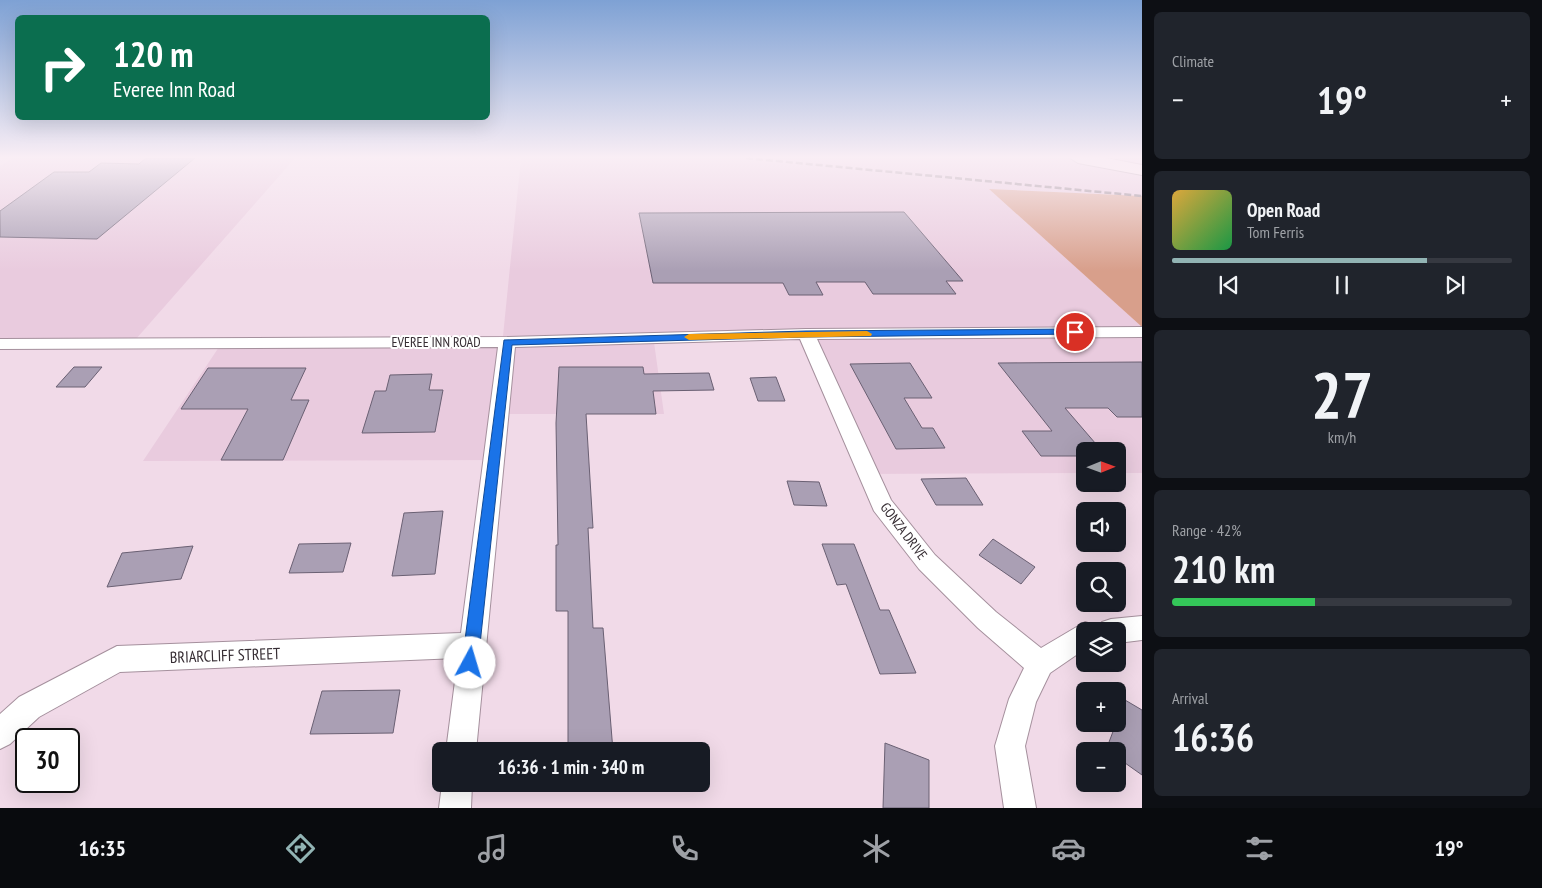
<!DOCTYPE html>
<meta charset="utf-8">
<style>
body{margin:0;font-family:"PT Sans Narrow",sans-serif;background:#20242c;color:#f1f3f6;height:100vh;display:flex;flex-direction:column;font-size:19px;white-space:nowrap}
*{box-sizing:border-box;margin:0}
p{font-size:16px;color:#9ea1a6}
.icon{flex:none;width:28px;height:28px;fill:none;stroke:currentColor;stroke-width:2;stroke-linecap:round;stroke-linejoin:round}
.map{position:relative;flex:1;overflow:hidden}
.drawer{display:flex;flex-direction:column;gap:12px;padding:12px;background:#0d0f14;width:400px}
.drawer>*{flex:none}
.guide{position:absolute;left:15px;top:15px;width:475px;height:105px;border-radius:8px;box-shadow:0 5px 20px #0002;background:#0b6e4f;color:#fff;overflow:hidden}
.needle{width:32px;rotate:89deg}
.buttons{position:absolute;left:1076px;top:442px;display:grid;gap:10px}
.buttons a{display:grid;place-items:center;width:50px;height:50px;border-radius:8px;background:#171b24;box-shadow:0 5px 20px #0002;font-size:25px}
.speed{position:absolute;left:15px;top:728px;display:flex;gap:10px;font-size:25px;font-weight:700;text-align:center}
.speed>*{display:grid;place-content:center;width:65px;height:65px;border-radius:50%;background:#171b24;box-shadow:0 5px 20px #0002;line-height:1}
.speed .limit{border:2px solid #111;border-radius:8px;background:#fff;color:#111}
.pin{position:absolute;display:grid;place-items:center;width:42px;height:42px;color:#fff;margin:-21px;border:2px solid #fff;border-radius:50%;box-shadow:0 1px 5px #0007}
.me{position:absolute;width:55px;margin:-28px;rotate:6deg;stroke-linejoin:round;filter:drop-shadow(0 0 4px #0008)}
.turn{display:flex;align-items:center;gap:18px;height:105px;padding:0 15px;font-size:22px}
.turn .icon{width:65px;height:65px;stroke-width:2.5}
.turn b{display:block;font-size:35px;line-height:42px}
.big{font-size:38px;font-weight:800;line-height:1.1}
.drawer .widget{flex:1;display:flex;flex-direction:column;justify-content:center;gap:8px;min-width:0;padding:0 18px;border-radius:8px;background:#20242c}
.drawer .dial{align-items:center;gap:0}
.dial b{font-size:65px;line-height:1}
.song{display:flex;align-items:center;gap:15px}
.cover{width:60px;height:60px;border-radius:8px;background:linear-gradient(135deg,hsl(40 70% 55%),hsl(140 70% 35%))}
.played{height:5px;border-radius:2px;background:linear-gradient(90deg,#92b4b4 75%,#363941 75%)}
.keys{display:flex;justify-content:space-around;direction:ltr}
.heat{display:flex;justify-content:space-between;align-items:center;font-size:28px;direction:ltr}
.charge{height:8px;border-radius:4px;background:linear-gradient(90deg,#34c759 42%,#363941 0)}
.trip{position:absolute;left:432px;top:742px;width:278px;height:50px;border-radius:8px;background:#171b24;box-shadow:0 5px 20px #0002;font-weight:800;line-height:50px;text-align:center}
.tab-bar{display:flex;height:80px;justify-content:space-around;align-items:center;background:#090b0e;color:#9ea1a6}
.tab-bar .icon{width:35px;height:35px}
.tab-bar .on{color:#92b4b4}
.tab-bar b{font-size:22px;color:#f1f3f6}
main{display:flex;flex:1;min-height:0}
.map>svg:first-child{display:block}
.built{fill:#e9cbde}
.forest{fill:#d89f8b}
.building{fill:#aa9fb4;stroke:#6a6073}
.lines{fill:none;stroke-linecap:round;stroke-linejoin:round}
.street-casing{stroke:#a5909d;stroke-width:2}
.secondary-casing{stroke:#a5909d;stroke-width:2}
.street{fill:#fff;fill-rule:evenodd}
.secondary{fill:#ffeef0;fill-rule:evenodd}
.rail{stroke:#867780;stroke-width:2.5;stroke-dasharray:7 3;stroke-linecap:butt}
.route{fill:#1a73e8;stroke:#114b97}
.slow{fill:#f59e0b}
.labels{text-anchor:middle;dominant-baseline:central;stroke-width:4;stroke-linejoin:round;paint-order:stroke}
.street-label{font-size:14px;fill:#372e34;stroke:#fff}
.near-street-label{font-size:16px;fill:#372e34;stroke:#fff}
</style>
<main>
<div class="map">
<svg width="1142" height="808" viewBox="0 0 1142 808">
<rect width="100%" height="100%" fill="#f1dae8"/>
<g class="built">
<polygon points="13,158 295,158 136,339 0,338 0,166"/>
<polygon points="521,158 1142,158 1126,166 1142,170 1142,196 989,189 1142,327 1142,473 1118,473 1118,451 1085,451 1085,473 858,474 796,333 653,335 664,414 504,414 495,460 143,461 225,338 503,336"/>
</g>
<polygon class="forest" points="989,189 1142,196 1142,327"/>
<g class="building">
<polygon points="146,158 195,158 97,239 0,237 0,211 54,172 89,172 101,163 139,164"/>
<polygon points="904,212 963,281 946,281 956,294 873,294 865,282 816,282 823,295 789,295 783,283 653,283 639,213"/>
<polygon points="1142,362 1142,417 1117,417 1108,408 1065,408 1102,451 1085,451 1085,456 1041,456 1022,431 1052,431 998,363"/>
<polygon points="910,363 932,398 904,398 922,428 933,428 945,448 896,449 850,364"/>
<polygon points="74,367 102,367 85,387 56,387"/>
<polygon points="559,367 643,367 644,374 709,373 714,390 653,391 656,414 586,414 593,528 588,528 593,628 603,628 613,751 568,751 568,611 556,611 556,545 558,545 556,423"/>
<polygon points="208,368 306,368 291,400 309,400 283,460 221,460 248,409 181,409"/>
<polygon points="432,374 429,390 443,390 435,432 362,433 375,391 386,391 390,375"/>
<polygon points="776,377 785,401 758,401 750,378"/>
<polygon points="966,478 983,505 936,505 921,479"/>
<polygon points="787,481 819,482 827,506 794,505"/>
<polygon points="443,511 435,574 392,576 404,513"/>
<polygon points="993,539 1035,567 1021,584 979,555"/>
<polygon points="351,543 343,572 289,573 299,544"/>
<polygon points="822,544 854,544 880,610 889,610 916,673 880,674 846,584 837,585"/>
<polygon points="193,546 181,579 107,587 122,553"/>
<polygon points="400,690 393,733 310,734 322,691"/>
<polygon points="1125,700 1142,710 1142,775 1118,758 1118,751 1106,750"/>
<polygon points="885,743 929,760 929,808 883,808"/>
</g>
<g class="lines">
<defs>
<g id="street">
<polygon points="1142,327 1142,337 817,339 891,500 935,555 996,612 1041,648 1085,622 1094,625 1097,631 1085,631 1085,649 1050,673 1036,702 1025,746 1036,808 1004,808 995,746 1009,699 1024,668 978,628 919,569 874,511 800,339 515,347 476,751 446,751 458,658 120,672 39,717 10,744 0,749 0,714 19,697 117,646 461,633 498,347 0,349 0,339 507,337 806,329"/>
<polygon points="1142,616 1142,640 1118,643 1118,631 1098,631 1102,622 1111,619"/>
<polygon points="442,784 472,784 471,808 439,808"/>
</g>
<polygon id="secondary" points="1070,158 1106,158 1142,165 1142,175 1078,163"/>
</defs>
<use href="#street" class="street-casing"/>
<use href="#secondary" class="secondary-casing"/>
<use href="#street" class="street"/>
<use href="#secondary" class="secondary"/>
<polyline class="rail" points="746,158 1142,196"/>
</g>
<linearGradient id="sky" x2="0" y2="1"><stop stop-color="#7ea1d4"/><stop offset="0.58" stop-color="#f9eef5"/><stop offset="1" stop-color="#f9eef5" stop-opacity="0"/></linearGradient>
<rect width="1142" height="271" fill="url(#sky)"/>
<polygon class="route" points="1075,329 1080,332 1079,334 806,337 512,345 478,663 476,669 470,671 464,669 462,663 504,340 806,331"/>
<polygon class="slow" points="867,331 872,334 871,336 689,340 684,337 689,334"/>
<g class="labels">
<g class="street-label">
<text x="436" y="342">EVEREE INN ROAD</text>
<text transform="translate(904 531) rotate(53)">GONZA DRIVE</text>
</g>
<g class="near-street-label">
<text transform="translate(225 655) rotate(-2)">BRIARCLIFF STREET</text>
</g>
</g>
</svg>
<div class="buttons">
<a><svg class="needle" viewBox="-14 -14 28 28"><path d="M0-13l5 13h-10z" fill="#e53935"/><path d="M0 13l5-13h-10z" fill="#9ea1a6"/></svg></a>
<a><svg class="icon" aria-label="sound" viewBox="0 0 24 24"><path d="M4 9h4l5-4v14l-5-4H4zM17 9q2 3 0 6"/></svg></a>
<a><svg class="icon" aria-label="search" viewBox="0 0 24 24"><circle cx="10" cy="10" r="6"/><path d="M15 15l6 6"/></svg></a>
<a><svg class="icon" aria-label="layers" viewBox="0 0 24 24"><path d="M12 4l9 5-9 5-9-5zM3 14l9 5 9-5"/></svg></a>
<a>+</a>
<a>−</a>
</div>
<div class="speed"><div class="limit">30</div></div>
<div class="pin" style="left:1075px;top:332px;background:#d93025"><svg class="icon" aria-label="arrive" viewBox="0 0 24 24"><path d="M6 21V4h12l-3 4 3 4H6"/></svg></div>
<svg class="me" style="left:470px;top:663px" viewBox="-20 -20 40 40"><circle r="19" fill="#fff"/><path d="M0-13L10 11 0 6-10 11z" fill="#1a73e8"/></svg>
<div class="trip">16:36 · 1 min · 340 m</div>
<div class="guide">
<div class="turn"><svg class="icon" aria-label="right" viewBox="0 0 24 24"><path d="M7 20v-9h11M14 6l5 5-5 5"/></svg><div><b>120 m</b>Everee Inn Road</div></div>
</div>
</div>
<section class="drawer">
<div class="widget"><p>Climate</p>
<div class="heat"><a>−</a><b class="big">19°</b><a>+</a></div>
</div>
<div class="widget">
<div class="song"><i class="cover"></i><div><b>Open Road</b><p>Tom Ferris</p></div></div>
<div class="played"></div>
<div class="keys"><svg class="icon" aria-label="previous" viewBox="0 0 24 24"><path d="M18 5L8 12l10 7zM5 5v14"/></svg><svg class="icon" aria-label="pause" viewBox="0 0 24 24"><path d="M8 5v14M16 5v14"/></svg><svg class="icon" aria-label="next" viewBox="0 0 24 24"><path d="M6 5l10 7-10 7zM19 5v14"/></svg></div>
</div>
<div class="widget dial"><b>27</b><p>km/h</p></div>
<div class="widget"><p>Range · 42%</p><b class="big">210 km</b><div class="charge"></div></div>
<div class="widget"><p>Arrival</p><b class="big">16:36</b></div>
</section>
</main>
<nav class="tab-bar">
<b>16:35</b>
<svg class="icon on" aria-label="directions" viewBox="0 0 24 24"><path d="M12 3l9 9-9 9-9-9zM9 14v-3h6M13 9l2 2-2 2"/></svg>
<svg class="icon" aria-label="music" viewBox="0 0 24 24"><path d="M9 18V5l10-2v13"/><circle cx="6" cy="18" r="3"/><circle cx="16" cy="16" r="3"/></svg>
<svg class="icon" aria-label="phone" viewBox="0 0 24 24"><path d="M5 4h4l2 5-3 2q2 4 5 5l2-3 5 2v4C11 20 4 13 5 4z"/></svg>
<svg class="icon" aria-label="climate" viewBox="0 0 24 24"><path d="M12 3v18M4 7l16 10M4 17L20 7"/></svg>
<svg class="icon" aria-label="car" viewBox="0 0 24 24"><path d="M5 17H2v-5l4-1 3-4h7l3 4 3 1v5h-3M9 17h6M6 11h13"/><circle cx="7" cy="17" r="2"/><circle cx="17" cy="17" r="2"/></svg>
<svg class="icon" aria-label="filters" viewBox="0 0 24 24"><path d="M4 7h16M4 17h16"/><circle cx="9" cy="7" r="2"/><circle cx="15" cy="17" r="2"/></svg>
<b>19°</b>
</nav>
